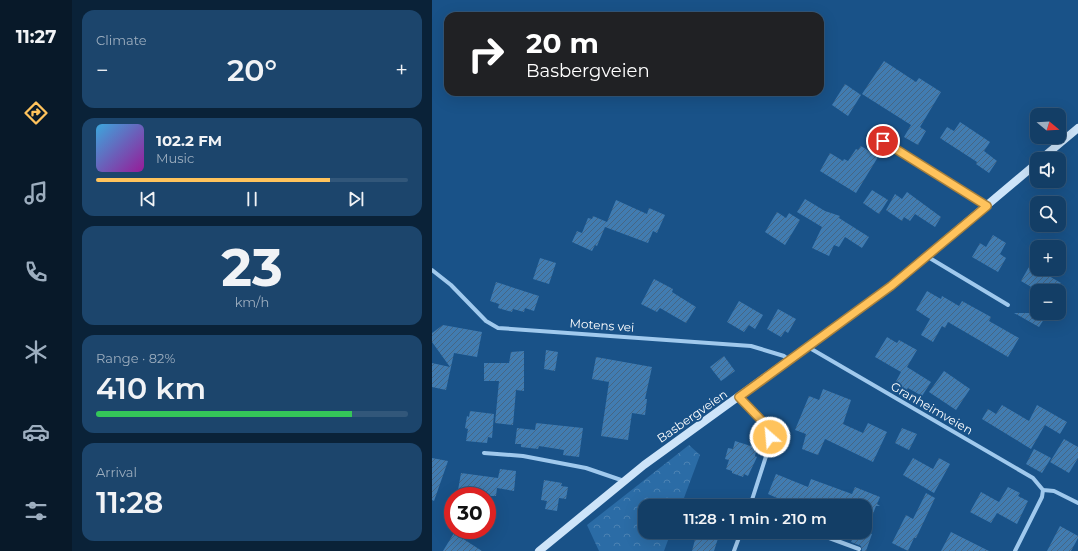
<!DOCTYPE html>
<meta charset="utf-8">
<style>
body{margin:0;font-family:Montserrat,sans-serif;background:#1c456c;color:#f1f3f6;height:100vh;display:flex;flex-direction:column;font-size:15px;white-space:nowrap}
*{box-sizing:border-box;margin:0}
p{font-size:13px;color:#9daebf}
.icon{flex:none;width:22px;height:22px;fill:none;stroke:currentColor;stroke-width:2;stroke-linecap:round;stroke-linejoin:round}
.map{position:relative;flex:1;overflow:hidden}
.sheet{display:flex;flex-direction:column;gap:10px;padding:10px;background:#0a2238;width:360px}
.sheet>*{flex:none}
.hud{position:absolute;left:12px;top:12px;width:380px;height:84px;border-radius:12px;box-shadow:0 4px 16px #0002,0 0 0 1px #32577a;background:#202124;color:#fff;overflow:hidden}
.needle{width:26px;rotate:108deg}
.fabs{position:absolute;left:598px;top:108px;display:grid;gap:8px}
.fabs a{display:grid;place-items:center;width:36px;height:36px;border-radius:8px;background:#133e66;box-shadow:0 4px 16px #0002,0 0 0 1px #32577a;font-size:20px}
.speed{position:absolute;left:12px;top:487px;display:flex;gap:8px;font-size:20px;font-weight:700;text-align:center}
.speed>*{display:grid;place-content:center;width:52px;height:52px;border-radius:50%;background:#133e66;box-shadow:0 4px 16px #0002,0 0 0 1px #32577a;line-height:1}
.speed .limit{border:6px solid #d22;background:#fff;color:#111}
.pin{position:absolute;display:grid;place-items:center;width:34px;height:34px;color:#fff;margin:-17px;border:2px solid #fff;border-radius:50%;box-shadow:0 1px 4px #0007}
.me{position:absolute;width:44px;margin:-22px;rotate:333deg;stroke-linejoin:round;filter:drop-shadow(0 0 3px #0008)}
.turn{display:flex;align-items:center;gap:14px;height:84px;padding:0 16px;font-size:18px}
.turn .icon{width:52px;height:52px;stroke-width:2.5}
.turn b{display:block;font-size:28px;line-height:34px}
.big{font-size:30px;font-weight:600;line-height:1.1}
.sheet .widget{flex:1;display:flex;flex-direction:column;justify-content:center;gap:6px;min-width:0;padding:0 14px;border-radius:12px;background:#1c456c}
.sheet .dial{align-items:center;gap:0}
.dial b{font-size:52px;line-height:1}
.song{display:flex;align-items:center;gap:12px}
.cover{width:48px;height:48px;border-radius:6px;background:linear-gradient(135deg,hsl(200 70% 55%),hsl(300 70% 35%))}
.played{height:4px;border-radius:2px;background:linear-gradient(90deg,#ffc35c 75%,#32577a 75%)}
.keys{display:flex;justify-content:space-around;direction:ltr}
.heat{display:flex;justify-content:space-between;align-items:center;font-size:22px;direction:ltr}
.charge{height:6px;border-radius:3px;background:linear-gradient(90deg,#34c759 82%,#32577a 0)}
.trip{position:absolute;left:206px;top:499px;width:234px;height:40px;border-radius:12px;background:#133e66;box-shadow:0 4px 16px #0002,0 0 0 1px #32577a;font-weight:600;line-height:40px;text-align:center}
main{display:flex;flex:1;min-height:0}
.dock{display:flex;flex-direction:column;width:72px;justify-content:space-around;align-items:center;background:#081929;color:#9daebf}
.dock .icon{width:28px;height:28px}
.dock .current{color:#ffc35c}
.dock b{font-size:18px;color:#f1f3f6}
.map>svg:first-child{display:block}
.forest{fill:url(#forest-crowns)}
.building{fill:url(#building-hatch)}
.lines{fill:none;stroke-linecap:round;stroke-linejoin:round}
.minor{stroke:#a0c9ed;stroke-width:4}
.secondary{stroke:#cde4f9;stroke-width:8}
.route-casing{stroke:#a67f3c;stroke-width:10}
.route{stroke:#ffc35c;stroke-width:7}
.labels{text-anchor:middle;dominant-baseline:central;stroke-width:3.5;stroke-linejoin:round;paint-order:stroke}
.street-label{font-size:12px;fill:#fff;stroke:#195288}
</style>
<main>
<nav class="dock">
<b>11:27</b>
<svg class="icon current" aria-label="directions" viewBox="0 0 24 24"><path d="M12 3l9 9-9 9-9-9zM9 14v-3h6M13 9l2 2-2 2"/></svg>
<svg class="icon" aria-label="music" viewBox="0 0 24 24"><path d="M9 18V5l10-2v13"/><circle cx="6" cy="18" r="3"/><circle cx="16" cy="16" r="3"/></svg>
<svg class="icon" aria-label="phone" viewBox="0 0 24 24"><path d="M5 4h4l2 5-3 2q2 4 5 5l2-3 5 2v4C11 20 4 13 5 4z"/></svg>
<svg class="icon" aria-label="climate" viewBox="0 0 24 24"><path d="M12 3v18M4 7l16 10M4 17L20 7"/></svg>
<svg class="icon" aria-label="car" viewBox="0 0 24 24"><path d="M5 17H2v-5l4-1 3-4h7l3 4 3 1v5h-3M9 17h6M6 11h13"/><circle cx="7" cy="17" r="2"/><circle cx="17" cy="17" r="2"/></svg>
<svg class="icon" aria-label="filters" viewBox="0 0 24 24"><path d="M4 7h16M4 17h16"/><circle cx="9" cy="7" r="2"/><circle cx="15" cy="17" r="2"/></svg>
</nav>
<section class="sheet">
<div class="widget"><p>Climate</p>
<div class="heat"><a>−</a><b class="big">20°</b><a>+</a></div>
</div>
<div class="widget">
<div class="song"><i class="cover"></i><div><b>102.2 FM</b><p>Music</p></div></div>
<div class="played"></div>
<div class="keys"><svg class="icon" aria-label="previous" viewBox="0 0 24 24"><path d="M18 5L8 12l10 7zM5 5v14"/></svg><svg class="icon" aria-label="pause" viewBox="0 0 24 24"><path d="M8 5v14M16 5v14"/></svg><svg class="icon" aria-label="next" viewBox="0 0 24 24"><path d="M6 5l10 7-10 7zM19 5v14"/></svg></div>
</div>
<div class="widget dial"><b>23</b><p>km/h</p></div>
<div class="widget"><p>Range · 82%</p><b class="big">410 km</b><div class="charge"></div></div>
<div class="widget"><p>Arrival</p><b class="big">11:28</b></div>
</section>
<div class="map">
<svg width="646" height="551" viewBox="0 0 646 551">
<defs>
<pattern id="forest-crowns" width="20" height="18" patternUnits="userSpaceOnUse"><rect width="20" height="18" fill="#2b6ca6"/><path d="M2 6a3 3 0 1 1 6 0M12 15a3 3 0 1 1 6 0" fill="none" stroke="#4b82b3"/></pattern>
<pattern id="building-hatch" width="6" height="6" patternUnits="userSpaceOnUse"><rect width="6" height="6" fill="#417cb1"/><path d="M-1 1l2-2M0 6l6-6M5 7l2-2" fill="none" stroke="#466684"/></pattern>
</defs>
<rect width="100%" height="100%" fill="#195288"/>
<polygon class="forest" points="257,445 268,455 249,506 213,506 213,532 239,532 232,551 167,551 155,525"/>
<g class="building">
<polygon points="452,61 484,82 487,78 509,92 488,127 494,131 486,145 472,137 479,125 430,94"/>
<polygon points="413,84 429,95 416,116 400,105"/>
<polygon points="528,122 558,142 552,151 565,161 557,173 544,164 545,162 508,138 515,127 522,131"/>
<polygon points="429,146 446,157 424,193 388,171 398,153 411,161 412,159 416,161 424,149 426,150"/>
<polygon points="440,190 456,200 447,214 431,203"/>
<polygon points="475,192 509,217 503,227 483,214 478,221 472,217 470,221 454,210 463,194 470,199"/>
<polygon points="373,199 393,211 408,216 407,218 437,237 430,248 413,237 407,247 402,245 397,256 380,248 390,227 365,212"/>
<polygon points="184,200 215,214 217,208 233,215 225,233 221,231 216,243 173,227 165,246 163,245 160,251 140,242 145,231 150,233 156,218 160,219 161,216 175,222"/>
<polygon points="345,212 354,218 357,213 368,220 353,245 333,232"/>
<polygon points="561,235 574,243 568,254 574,258 566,272 540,257 548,243 554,247"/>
<polygon points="108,258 124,263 117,284 101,279"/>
<polygon points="598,265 629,283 625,291 606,291 589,281"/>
<polygon points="222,279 241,289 240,292 264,307 254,323 228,308 225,312 209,304"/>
<polygon points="64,282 107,296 102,311 93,308 92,312 81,309 80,312 66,308 67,304 58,301"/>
<polygon points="495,291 509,299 510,296 527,306 530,301 559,317 557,321 587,338 576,357 516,322 513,328 510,326 501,342 489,335 498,319 484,310"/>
<polygon points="307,301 331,315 323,329 317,325 312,332 295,322"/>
<polygon points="605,302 605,313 616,313 607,327 582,313 599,313"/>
<polygon points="346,309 364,319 356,333 353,331 349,337 335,329"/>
<polygon points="11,325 50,332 45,357 22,353 14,390 0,387 0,363 18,367 0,342 0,333"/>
<polygon points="455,337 465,343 467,340 485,350 475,367 499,382 490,396 476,388 474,391 462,385 469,372 443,357"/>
<polygon points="114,350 126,352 123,371 112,369"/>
<polygon points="92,351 92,391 84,390 81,425 63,423 67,381 52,381 52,363 77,363 79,352"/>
<polygon points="292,356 303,371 289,381 278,367"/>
<polygon points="164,357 220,367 213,399 215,399 213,415 200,413 196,440 169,436 177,382 160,379"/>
<polygon points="512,371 538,389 524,410 497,392"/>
<polygon points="391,389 419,400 411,424 431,433 436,423 455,432 441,462 393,439 386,455 370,449 374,434 363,430 377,396 387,400"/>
<polygon points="570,405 597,421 605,405 635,422 628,434 613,425 599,449 550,419 556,409 564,414"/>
<polygon points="38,411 62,414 60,438 56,437 55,443 34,441 36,429 33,428 35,416 37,417"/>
<polygon points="104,423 151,428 147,457 131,455 132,450 107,446 106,449 89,447 89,444 83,444 85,428 103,430"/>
<polygon points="470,428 485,434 477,450 463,443"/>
<polygon points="632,439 646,447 646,458 637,473 618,462"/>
<polygon points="303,441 325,448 323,456 325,457 316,476 312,474 311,477 300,473 300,471 294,469 297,460 293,459 296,448 301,449"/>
<polygon points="602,449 619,458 610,473 594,464"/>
<polygon points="0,458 16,461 2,501 0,500"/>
<polygon points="481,458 501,469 507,458 518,464 502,493 471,475"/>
<polygon points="68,469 84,471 82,491 65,488 64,496 25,496 29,473 66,478"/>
<polygon points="344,474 376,487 379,479 420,494 423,487 448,497 445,504 448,506 444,506 434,532 440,534 434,551 430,551 429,546 419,542 423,532 433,532 433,506 351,506 352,501 336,494"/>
<polygon points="112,480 130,483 129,486 136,487 134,499 127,498 125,511 113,509 115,501 109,500"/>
<polygon points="576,487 588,493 586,496 596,501 585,524 565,513 559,523 538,512 549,492 567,502"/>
<polygon points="494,493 503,498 484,538 482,538 476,551 460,543 474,515 481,519"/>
<polygon points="628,526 646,536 646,538 639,551 615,551"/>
<polygon points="265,532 288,532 282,551 260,551"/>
<polygon points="519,532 557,551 509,551"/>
<polygon points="22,533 50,551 11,551"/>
</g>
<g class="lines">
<g class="minor">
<polyline points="439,133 555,205"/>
<polyline points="496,257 576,305"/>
<polyline points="0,270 19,285 54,321 66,328 319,346 352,356 357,360"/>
<polyline points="376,347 601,478 611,490 622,491 646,503"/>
<path d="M 307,397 C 321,411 339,424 338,444 L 318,506"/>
<polyline points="52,453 91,456 154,468 192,481"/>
<polyline points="381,532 427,549"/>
<polyline points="302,551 309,532"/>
<polyline points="583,551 610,497 611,490"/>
</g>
<g class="secondary">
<polyline points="609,159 646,128"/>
<polyline points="107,551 212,465 459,286 605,163"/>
</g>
</g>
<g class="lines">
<defs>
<polyline id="route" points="338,437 332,423 307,397 459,286 555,206 451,141"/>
</defs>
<use href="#route" class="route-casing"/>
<use href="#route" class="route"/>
</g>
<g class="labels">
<g class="street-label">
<text transform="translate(170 325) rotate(4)">Motens vei</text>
<text transform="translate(500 408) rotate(30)">Granheimveien</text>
<text transform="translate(260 416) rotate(-35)">Basbergveien</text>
</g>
</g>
</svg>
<div class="fabs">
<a><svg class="needle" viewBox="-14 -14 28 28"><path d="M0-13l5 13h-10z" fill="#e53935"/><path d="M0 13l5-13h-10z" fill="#9daebf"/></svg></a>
<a><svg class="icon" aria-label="sound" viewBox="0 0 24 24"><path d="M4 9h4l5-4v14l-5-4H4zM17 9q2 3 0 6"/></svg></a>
<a><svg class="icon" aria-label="search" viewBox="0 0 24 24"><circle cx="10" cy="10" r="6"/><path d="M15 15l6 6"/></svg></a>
<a>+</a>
<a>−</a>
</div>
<div class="speed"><div class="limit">30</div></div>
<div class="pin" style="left:451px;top:141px;background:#d93025"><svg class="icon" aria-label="arrive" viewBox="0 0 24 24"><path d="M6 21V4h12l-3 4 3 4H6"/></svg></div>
<svg class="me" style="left:338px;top:437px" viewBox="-20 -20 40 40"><circle r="17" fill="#ffc35c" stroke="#fff" stroke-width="3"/><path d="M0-11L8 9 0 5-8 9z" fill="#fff"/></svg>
<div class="trip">11:28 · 1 min · 210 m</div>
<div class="hud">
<div class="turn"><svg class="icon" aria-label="right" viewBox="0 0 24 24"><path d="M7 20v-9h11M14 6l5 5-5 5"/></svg><div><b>20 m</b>Basbergveien</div></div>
</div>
</div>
</main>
